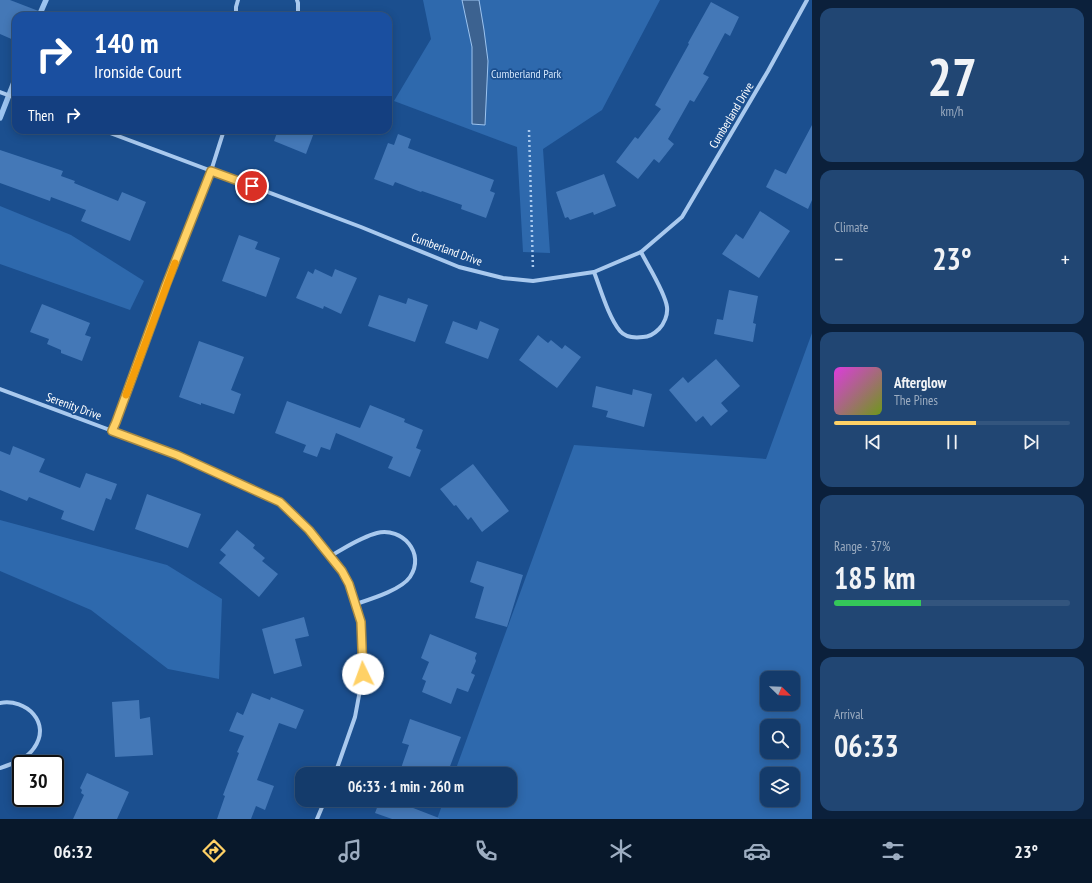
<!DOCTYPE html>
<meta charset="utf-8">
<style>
body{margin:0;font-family:"PT Sans Narrow",sans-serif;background:#214673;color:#f1f3f6;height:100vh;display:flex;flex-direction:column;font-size:15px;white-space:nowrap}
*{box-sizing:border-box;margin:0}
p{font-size:13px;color:#9dadc1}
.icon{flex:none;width:22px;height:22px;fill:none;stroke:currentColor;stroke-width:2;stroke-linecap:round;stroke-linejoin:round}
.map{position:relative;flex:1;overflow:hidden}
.side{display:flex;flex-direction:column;gap:8px;padding:8px;background:#0b203b;width:280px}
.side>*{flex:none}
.hud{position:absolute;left:12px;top:12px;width:380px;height:122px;border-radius:12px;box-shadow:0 2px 10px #0003,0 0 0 1px #33557e;background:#1a4fa0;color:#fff;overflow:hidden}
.needle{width:26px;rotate:113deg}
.fabs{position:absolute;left:760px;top:671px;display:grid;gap:8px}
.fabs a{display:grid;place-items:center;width:40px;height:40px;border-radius:8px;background:#143b6b;box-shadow:0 2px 10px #0003,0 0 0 1px #33557e;font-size:20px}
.speed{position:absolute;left:12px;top:755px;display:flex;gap:8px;font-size:20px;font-weight:700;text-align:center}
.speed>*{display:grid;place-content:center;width:52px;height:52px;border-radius:50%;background:#143b6b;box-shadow:0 2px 10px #0003,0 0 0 1px #33557e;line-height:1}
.speed .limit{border:2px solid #111;border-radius:6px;background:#fff;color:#111}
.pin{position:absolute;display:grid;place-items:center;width:34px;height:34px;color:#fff;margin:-17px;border:2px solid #fff;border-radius:50%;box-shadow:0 1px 4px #0007}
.me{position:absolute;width:44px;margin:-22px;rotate:357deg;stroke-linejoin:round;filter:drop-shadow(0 0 3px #0008)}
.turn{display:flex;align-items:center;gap:14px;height:84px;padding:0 16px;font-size:18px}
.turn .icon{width:52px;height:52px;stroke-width:2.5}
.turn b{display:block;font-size:28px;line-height:34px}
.then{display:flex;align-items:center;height:38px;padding:0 16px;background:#0003;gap:8px;font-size:15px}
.big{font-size:30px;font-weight:700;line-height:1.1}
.side .widget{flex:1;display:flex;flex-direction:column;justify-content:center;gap:6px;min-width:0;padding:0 14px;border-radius:12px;background:#214673}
.side .dial{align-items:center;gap:0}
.dial b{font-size:52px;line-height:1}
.song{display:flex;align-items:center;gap:12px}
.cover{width:48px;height:48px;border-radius:6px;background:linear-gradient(135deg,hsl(300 70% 55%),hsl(80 70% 35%))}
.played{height:4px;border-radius:2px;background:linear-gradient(90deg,#ffd166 60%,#33557e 60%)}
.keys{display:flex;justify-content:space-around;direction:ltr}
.heat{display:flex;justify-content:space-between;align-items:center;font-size:22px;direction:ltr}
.charge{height:6px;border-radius:3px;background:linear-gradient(90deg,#34c759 37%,#33557e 0)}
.trip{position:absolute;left:295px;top:767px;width:222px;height:40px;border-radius:12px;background:#143b6b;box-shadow:0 2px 10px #0003,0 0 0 1px #33557e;font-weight:700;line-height:40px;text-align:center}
.tab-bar{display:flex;height:64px;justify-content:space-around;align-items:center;background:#08182b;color:#9dadc1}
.tab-bar .icon{width:28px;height:28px}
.tab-bar .selected{color:#ffd166}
.tab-bar b{font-size:18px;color:#f1f3f6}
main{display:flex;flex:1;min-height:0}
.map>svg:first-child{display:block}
.green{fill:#2e69ad;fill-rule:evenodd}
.water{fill:#3c6290;stroke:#9cc4f0}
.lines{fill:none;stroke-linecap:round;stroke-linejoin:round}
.stream{stroke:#9cc4f0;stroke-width:5.5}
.building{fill:#4478b7}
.path{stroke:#a9c9ee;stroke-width:2.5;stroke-dasharray:2 3;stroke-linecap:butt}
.street{stroke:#a9c9ee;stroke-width:4}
.route-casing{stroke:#a68842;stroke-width:10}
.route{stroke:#ffd166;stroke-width:7}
.slow{stroke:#f59e0b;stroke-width:7}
.labels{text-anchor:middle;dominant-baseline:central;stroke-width:3.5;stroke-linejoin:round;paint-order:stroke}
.park-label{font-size:12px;fill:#cfe3fa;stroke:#1b4f8f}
.street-label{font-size:12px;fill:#fff;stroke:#1b4f8f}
</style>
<main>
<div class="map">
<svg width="812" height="819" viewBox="0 0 812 819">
<rect width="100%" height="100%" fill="#1b4f8f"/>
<g class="green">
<polygon points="423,0 660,0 602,110 543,149 550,253 523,252 517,147 394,101 431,39"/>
<polygon points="0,206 71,235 144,281 130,310 0,264"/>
<path d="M 812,333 L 812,819 L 437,819 L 444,800 L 510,800 L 510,774 L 454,774 L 574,445 L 766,459 ZM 767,678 L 793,678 L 793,704 L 767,704 ZM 767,726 L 793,726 L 793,752 L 767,752 ZM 767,774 L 793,774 L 793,800 L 767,800 Z"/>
<polygon points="0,520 167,565 222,599 219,679 168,669 91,610 0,571"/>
</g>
<polygon class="water" points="462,0 479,0 484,30 488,61 485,125 472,124 472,47"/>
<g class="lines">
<g class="stream">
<polyline points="39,16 46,0"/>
<polyline points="0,118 16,77"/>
</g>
</g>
<g class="building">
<polygon points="0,0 10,0 49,15 49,16 16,16 16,41 0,34"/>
<polygon points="711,2 739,17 730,36 725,33 703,74 709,77 694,102 690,100 668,139 674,144 659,163 654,159 638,179 616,162 635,137 638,139 661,109 655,105 689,44 688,43"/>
<polygon points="812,125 812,200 808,209 766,187 775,169 786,174"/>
<polygon points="278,130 315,130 306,154 274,141"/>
<polygon points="398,134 411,139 408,148 494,180 490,191 495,193 486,218 461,209 462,205 422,191 421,192 395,182 393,186 374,179 388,143 394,145"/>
<polygon points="0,150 63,171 61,176 75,181 74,183 118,201 122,192 146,202 130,241 81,221 86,210 51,197 50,201 0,183"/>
<polygon points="604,174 616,206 594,215 593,212 570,220 568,217 565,218 556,192"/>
<polygon points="760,211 790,231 759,278 722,254 736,234 743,239"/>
<polygon points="239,235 258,242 255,249 280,258 266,297 222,281"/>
<polygon points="315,269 332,277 335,269 357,278 341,314 324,306 323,309 296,298 308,271 313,274"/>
<polygon points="729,290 758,296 753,323 756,324 753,342 714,334 717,319 723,320"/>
<polygon points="379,295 406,304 408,298 428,305 415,342 368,326"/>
<polygon points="42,304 90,323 85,335 91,337 82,361 61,353 61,350 47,344 49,339 30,332"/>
<polygon points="453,321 477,330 480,321 499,329 488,359 445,343"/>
<polygon points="538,335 548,343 551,340 562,349 565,345 581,357 557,388 519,360"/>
<polygon points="199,341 244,357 231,390 241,394 234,414 201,403 201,405 179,397"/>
<polygon points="716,359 740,386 721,403 728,411 711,426 703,416 696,422 669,390 683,377 688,383"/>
<polygon points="596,386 632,395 633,389 652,394 644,427 606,417 608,411 592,407"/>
<polygon points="287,401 360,428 370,405 405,419 404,422 423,430 416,448 421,450 410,477 388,468 393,457 336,433 330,450 321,447 317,457 303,452 306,445 275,433"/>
<polygon points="13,446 45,459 39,472 80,488 86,473 117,484 111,500 106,498 94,531 61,519 64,511 29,497 27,501 0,490 0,451 10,455"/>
<polygon points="473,464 509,511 482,532 471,517 468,520 456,505 454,506 440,489"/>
<polygon points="147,494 201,514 188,548 135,529"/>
<polygon points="237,530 255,545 253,548 265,558 262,561 278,574 259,597 219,563 226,555 220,550"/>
<polygon points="477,561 523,575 507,627 475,618 484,587 470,582"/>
<polygon points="304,617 309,636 295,639 302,666 274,674 262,629"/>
<polygon points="430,634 477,653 475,658 476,661 471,673 475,675 468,692 457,688 451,704 422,692 426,681 422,679 429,662 421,658"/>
<polygon points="252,693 270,700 271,697 304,710 296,729 279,723 257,780 274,786 265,810 256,806 251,819 217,819 225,796 223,795 239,753 237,752 244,736 229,731 237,712 243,715"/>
<polygon points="139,700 140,719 150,717 153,755 115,757 112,702"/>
<polygon points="410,719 461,737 449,769 445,768 443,774 399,774 409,745 402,743"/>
<polygon points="87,773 129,792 117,819 73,819 84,795 81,793 82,790 80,788"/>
<polygon points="380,800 410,800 408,806 439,818 439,819 392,819 375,813"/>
</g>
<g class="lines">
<polyline class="path" points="529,130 533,270"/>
<g class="street">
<polyline points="297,0 298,3 298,16"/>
<polyline points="236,16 236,7 238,0"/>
<polyline points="0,92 16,98"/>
<polyline points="102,130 361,227 459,267 503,278 533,281 594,272 641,252 682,217 768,71 807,0"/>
<path d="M 594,272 C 601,290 608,316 620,331 C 625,337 635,338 643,337 C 649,337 654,334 659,329 C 664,324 668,315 667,307 C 665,292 648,266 641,252"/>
<polyline points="0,389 177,455 281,502 309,530 342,571 349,584 361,621 363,674 355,717 335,774"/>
<polyline points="112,431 116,422 165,285 211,171 224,130"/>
<path d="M 330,556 C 345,548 361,537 377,533 C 402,527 426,553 410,577 C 401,590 371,599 356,604"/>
<path d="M 0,703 C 26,698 52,723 34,748 C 27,759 12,764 0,768"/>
<polyline points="317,819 325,800"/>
</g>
</g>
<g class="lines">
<defs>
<polyline id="route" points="252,186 211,171 166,285 116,422 112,431 177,455 280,502 309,530 342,571 349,584 361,622 363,674"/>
</defs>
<use href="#route" class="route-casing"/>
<use href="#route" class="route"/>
<polyline class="slow" points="126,395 175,263"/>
</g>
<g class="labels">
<g class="park-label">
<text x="526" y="73">Cumberland Park</text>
</g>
<g class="street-label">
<text transform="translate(731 115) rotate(-59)">Cumberland Drive</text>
<text transform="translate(447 249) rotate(20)">Cumberland Drive</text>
<text transform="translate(74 406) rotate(20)">Serenity Drive</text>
</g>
</g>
</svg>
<div class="fabs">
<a><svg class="needle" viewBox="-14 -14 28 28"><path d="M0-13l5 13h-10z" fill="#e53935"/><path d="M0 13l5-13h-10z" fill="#9dadc1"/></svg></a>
<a><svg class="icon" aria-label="search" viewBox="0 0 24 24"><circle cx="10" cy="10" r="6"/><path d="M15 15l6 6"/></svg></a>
<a><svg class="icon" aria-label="layers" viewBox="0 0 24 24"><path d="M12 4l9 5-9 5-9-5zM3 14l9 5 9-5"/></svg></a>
</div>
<div class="speed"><div class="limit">30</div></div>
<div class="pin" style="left:252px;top:186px;background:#d93025"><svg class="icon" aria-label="arrive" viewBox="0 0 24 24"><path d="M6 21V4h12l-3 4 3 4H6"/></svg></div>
<svg class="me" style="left:363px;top:674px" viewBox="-20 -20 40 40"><circle r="19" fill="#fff"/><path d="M0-13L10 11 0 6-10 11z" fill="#ffd166"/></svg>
<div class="trip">06:33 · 1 min · 260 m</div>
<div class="hud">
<div class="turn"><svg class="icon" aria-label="right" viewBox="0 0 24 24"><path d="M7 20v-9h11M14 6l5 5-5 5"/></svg><div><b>140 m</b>Ironside Court</div></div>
<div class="then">Then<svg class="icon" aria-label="right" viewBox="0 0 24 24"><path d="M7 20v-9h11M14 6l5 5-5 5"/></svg></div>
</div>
</div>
<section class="side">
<div class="widget dial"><b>27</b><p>km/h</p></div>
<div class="widget"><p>Climate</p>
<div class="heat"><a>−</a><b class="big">23°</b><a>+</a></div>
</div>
<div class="widget">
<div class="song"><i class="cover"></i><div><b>Afterglow</b><p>The Pines</p></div></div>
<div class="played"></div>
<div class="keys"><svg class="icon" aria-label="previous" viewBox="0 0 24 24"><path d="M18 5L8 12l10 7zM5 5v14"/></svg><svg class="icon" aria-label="pause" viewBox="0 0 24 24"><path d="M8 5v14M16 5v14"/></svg><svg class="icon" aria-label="next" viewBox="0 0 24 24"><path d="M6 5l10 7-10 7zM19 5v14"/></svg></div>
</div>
<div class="widget"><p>Range · 37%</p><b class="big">185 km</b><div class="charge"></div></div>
<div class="widget"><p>Arrival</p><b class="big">06:33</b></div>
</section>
</main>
<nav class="tab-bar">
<b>06:32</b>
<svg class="icon selected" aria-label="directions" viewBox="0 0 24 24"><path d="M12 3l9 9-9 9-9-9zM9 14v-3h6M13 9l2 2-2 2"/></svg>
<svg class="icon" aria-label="music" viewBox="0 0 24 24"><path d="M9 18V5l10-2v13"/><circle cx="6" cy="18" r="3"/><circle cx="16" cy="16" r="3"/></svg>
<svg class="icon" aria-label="phone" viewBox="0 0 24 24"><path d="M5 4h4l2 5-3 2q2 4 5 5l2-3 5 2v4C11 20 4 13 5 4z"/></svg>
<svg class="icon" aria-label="climate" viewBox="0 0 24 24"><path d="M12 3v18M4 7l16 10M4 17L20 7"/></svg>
<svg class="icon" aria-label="car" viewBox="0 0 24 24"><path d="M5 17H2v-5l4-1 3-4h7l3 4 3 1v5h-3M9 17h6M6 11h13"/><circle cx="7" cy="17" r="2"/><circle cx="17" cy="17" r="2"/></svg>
<svg class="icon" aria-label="filters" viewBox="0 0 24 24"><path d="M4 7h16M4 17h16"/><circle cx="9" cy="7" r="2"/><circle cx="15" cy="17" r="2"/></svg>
<b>23°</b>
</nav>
